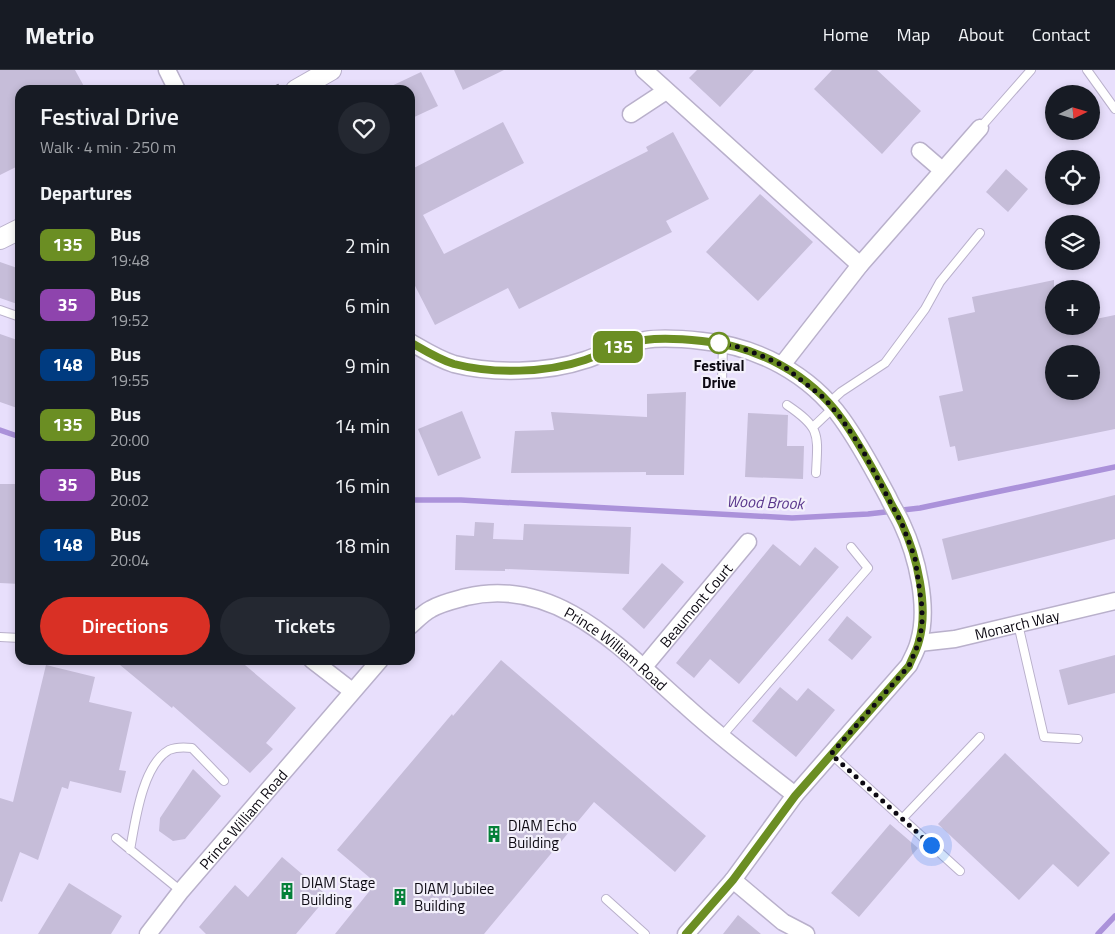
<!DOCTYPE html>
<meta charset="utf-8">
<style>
:root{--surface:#171b24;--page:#242831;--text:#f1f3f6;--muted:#9ea1a6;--line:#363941;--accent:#d93025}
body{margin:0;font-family:"Titillium Web",sans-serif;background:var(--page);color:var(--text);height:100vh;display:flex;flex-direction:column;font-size:19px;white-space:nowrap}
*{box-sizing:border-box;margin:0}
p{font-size:16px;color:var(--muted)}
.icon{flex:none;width:28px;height:28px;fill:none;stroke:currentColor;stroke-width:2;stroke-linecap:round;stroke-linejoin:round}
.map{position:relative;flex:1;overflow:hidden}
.side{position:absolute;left:15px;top:15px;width:400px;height:580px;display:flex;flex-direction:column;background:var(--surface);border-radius:15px;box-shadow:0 2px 8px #0003}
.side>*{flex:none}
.badge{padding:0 10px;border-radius:8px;font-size:18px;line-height:32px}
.needle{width:32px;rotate:85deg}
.fabs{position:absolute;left:1045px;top:15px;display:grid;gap:10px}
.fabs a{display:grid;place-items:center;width:55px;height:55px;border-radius:50%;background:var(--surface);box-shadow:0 2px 8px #0003;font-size:25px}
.you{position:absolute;width:25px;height:25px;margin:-12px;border:4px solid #fff;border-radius:50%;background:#1a73e8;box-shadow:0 0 0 8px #1a73e833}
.map>.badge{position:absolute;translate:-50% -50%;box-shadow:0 0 0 2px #fff}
h2{padding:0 25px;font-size:19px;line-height:45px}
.round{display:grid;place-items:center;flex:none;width:52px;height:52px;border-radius:26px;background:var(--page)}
.summary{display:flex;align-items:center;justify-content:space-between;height:85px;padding:0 25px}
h1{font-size:24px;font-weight:600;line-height:38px}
.button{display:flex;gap:10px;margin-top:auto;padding:10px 25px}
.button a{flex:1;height:58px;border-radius:30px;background:var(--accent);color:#fff;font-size:20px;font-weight:600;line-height:58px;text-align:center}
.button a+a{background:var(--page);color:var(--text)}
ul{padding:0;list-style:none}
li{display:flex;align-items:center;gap:15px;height:60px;padding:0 25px}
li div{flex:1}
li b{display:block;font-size:19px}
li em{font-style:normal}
li .badge{min-width:55px;font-weight:700;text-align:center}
header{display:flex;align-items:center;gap:30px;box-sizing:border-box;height:70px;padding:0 25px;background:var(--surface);border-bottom:1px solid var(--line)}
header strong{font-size:24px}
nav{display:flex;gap:28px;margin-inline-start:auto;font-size:18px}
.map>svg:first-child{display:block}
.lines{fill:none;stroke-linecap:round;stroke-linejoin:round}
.stream{stroke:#ab92da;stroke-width:5.5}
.building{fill:#c6bdd9;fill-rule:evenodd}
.service-casing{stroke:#b9b0cb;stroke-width:10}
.minor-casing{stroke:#b9b0cb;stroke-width:19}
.tertiary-casing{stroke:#b9b0cb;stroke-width:22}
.path{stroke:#7a7487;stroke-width:3;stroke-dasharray:5 2.5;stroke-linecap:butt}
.service{stroke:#fff;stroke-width:8}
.minor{stroke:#fff;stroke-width:16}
.tertiary{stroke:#fff;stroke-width:20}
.line-casing{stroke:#fff;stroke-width:11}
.line{stroke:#6b8e23;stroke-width:8}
.walk{stroke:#0d0a13;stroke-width:5;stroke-dasharray:0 9}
.stop-dot{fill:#fff;stroke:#6b8e23;stroke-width:2.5}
.labels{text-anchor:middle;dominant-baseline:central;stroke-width:4.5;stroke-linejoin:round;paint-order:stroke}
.stop-label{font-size:15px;font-weight:bold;fill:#0d0a13;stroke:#f3f0fb}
.street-label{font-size:15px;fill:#0d0a13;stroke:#f3f0fb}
.poi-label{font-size:15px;fill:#0d0a13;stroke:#f3f0fb;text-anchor:start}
.water-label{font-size:16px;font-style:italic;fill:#5a378c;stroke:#f3f0fb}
</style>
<header>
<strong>Metrio</strong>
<nav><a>Home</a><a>Map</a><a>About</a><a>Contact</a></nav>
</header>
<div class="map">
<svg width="1115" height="864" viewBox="0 0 1115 864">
<rect width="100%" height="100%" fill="#e8dffc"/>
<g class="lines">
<path class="stream" d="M0 360 20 367
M410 430H461L792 448 868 444 920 438 1115 397
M1098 864 1115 846"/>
</g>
<path class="building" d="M0 0H75L86 20H20V95L0 105Z
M454 0H504L463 20Z
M697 0H754L720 37 689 8Z
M832 0H877L921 41 882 84 814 19Z
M421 2 438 36 410 49V20H383Z
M503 52 524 93 423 145 444 184 648 81 646 77 673 62 709 129 666 151 672 162 519 239 508 218 435 255 410 206V100Z
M1006 99 1028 119 1008 142 986 122Z
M760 124 813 172 758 231 706 182Z
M0 192 20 199V235L0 228Z
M1054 210V256H1091V250L1115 245V359L958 391 955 376 950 377 939 326 963 321 948 248 975 242 972 227ZM1054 284H1091V321H1054Z
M0 264 20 271V339L0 332Z
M686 322 684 405H646V402L511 403 515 361 554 360 551 342 647 347V324Z
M462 341 481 388 438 406 418 359Z
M748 343 788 345 787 376H804L803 409 745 407Z
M0 414H20V514L0 513Z
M1115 425V469L952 510 942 469Z
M475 452 494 453 493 469 523 470 524 454 631 457 629 504 505 499V501L455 500 456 465 474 466Z
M773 474 800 496 815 477 839 497 739 614 710 589 694 608 676 593Z
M662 493 684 512 644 559 622 539Z
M847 546 872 567 852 590 828 570Z
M1115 585V623L1068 635 1059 600Z
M114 590H239L296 638 266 673 273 679 250 703 173 636 172 638Z
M501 590 706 766 675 802 594 732 484 864H335L376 813 337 780 452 644 453 646Z
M46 595 95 607 89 632 132 642 119 700 126 701 121 723 70 711 68 719 62 717 38 790 20 782 2 832 0 831V728L13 732Z
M780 617 797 631 808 618 835 640 796 687 752 651Z
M1005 683 1110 783 1078 817 1053 794 1019 830 938 754Z
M193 699 221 726 185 769 173 771 159 761 160 748Z
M890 754 918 778 859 847 831 823Z
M282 787 328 826 296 864H206L199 857 235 815 248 827Z
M69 813 122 846 111 864H38Z
M738 845 761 864H723Z"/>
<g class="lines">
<g class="service-casing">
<path id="service" d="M1087 0 1115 39
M980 58 1031 0
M0 240 20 247
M722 312 723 274
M829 333 841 322 885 293 925 239 940 212 980 163
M787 335C821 358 818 364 816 403
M813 357 833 338
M1018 554 1044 667 1078 669
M0 567 20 568
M721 667 868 498 851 477
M831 684 960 801
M902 749 980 667
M116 768 181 821
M130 780C135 753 142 695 169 680 176 677 184 677 192 678L224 711
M606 829 645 864"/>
</g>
<g class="minor-casing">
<g id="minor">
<path d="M167 0 177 20"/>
<path d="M644 0 860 195"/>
<path d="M631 44 666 21"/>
<path d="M920 81 942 100"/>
<path d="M410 272C424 280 438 289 454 294 492 304 547 303 585 290 605 283 624 274 645 270 663 267 684 269 702 271 757 276 810 304 842 349 860 374 874 401 888 427 892 436 898 445 902 454 917 486 929 537 919 571 917 580 912 588 909 595L795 725 733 810 686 864"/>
<path d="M782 295 860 195 980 58"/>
<path id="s1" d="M410 556C417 550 423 543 431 539 441 533 455 530 466 527 558 505 624 582 686 636 721 668 758 696 795 725"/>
<path id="s2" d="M919 573 955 569 1115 531"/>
<path d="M312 590 352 621"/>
<path id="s3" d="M643 598 748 472"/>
<path d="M733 810 783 852 806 864"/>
<path id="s4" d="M148 864 181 821 380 590"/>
</g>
</g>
<g class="tertiary-casing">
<path id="tertiary" d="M296 20 331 0
M0 169 20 159"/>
</g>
<path class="path" d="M269 20 279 15"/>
<use href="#service" class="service"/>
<use href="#minor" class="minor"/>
<use href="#tertiary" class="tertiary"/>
</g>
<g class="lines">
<g class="line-casing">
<path id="line" d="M410 272C424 280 438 289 454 294 492 304 547 303 585 290 605 283 624 274 645 270 664 267 684 269 702 271 757 276 810 304 842 349 860 374 874 401 888 427 892 436 898 445 902 454 917 486 929 537 919 571 917 580 912 588 909 596L795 726 733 810 686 864"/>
</g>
<use href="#line" class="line"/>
<path class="walk" d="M719 273 715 272 738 277 760 285 782 295 824 328 841 348 862 379 902 454 915 488 922 537V555L919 572 909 596 831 684 931 775"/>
</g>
<defs>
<g id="building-bare" transform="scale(1.35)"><path d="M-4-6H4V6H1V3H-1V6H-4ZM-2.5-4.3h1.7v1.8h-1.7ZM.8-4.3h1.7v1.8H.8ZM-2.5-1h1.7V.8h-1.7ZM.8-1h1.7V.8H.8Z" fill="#058039" stroke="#f3f0fb" stroke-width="2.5" paint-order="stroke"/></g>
</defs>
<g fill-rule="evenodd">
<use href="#building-bare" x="494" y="764"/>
<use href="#building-bare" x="287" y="821"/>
<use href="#building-bare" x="400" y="827"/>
</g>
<circle class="stop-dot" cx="719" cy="273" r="10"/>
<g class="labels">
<g class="stop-label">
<text x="719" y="295">Festival<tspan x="719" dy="17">Drive</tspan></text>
</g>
<g class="street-label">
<text stroke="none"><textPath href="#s3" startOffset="82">Beaumont Court</textPath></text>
<text stroke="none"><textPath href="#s2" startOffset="100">Monarch Way</textPath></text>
<text stroke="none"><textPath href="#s1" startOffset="230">Prince William Road</textPath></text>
<text stroke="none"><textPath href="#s4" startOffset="149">Prince William Road</textPath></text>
</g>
<g class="poi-label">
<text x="508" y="755">DIAM Echo<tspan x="508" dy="17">Building</tspan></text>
<text x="301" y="812">DIAM Stage<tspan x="301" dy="17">Building</tspan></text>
<text x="414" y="818">DIAM Jubilee<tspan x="414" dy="17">Building</tspan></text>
</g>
<g class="water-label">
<text transform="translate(765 432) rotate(2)">Wood Brook</text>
</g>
</g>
</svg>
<div class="fabs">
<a><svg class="needle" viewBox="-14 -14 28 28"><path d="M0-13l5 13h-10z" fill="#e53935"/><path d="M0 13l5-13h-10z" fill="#9ea1a6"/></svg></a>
<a><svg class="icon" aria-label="locate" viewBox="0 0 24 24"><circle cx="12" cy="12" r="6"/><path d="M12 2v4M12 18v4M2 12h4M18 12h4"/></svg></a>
<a><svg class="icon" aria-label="layers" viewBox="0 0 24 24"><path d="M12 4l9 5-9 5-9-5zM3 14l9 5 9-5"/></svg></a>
<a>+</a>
<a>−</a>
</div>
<div class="you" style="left:931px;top:775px"></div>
<b class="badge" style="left:618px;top:277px;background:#6b8e23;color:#fff">135</b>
<section class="side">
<div class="summary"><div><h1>Festival Drive</h1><p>Walk · 4 min · 250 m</p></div><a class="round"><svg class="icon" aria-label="heart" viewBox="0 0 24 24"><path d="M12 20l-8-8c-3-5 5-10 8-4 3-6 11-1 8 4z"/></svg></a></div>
<h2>Departures</h2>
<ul>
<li><span class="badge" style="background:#6b8e23;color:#fff">135</span><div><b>Bus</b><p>19:48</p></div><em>2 min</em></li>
<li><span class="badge" style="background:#8e44ad;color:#fff">35</span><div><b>Bus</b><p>19:52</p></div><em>6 min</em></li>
<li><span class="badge" style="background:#003b80;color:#fff">148</span><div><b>Bus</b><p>19:55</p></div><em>9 min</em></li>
<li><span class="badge" style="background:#6b8e23;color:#fff">135</span><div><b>Bus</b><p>20:00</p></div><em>14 min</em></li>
<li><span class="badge" style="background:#8e44ad;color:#fff">35</span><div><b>Bus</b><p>20:02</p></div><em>16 min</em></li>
<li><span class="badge" style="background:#003b80;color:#fff">148</span><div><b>Bus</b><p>20:04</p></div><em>18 min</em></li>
</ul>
<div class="button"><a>Directions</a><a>Tickets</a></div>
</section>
</div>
